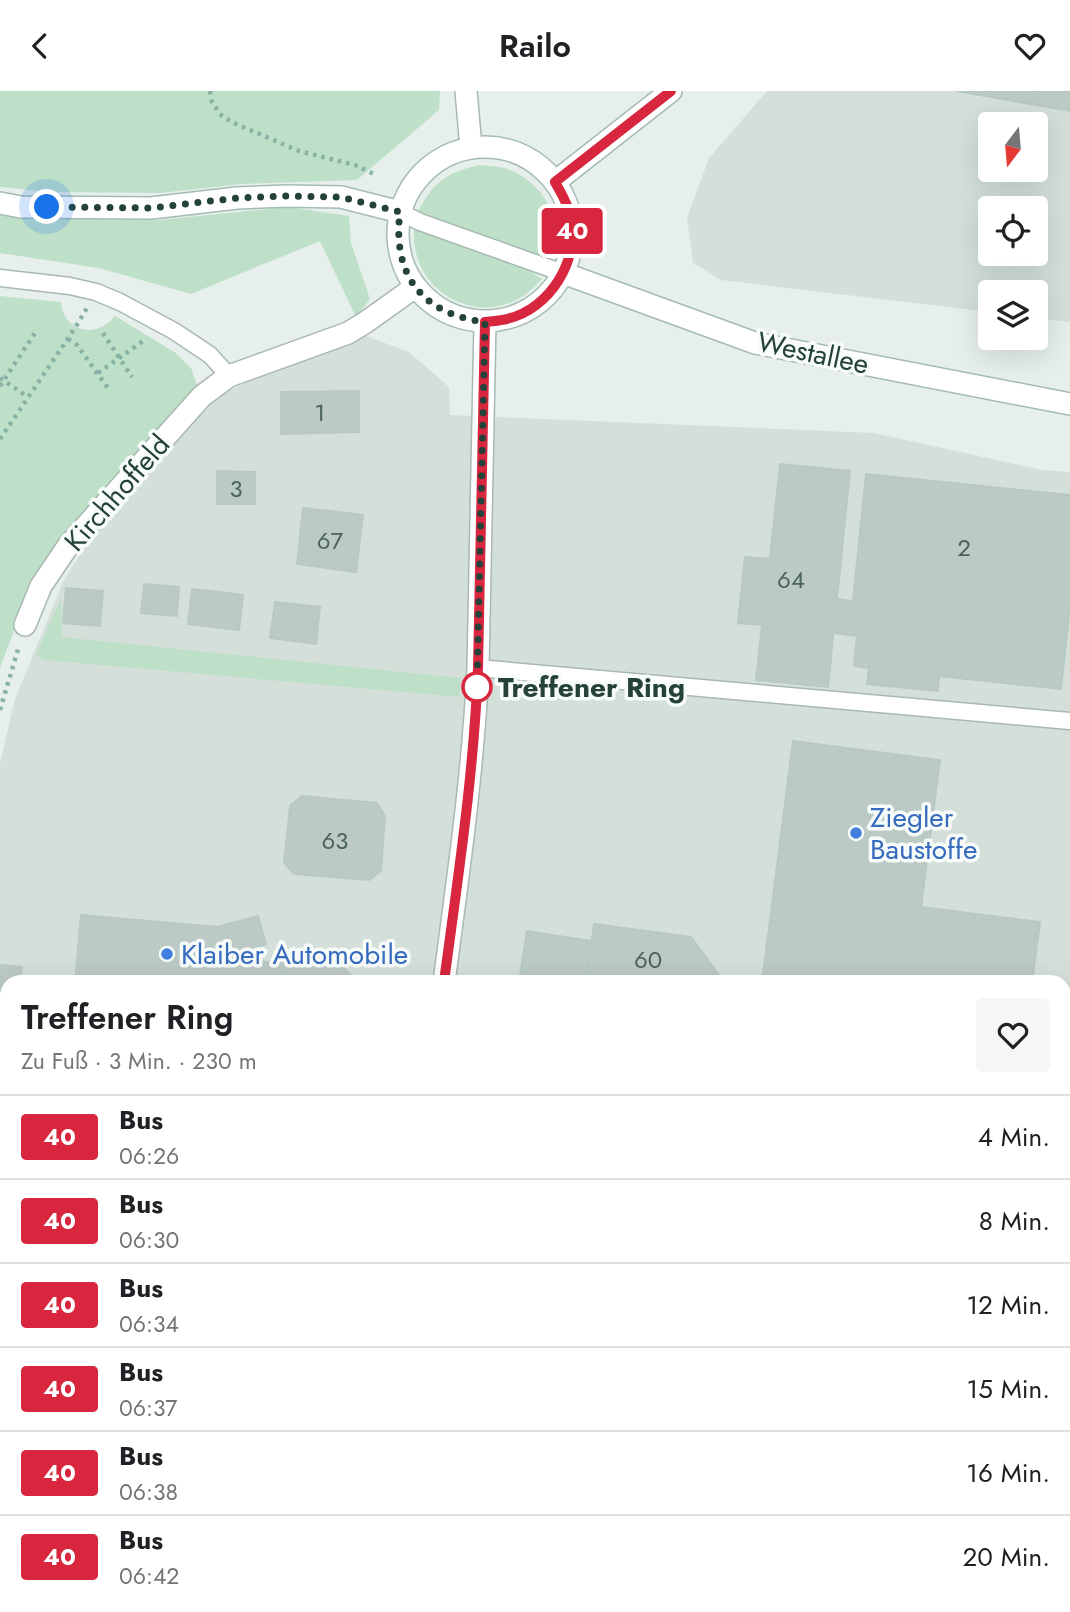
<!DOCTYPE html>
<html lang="de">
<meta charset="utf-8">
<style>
:root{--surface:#fff;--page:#f6f6f6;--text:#202124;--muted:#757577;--line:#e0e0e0}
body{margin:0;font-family:Jost,sans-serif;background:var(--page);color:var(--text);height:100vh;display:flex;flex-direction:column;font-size:26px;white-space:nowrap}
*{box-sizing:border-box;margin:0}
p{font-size:23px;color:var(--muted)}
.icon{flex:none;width:38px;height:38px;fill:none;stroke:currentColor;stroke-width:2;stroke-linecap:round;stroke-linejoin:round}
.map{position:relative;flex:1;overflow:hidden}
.sheet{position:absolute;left:0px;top:884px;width:1071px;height:639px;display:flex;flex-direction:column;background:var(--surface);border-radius:21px 21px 0 0;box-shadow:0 7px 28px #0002}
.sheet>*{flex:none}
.badge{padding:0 14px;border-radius:5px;font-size:24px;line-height:46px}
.needle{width:46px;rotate:196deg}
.fabs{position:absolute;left:978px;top:21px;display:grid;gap:14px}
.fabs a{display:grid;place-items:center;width:70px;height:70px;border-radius:7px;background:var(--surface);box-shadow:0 7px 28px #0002;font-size:35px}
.you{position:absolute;width:35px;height:35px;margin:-18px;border:5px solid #fff;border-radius:50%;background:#1a73e8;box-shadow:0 0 0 10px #1a73e833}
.map>.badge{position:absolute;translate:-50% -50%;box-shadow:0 0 0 4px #fff}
.round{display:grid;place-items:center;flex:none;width:74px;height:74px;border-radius:7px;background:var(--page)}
.head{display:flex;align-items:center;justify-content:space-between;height:119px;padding:0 21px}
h1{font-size:33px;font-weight:600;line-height:52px}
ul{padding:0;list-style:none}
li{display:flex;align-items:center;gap:21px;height:84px;padding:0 21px;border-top:2px solid var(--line)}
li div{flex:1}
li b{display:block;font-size:26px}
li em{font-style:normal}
li .badge{min-width:77px;font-weight:700;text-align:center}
header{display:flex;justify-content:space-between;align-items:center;height:91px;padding:0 21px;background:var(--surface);font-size:32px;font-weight:600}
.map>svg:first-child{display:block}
.built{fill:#d4dfda;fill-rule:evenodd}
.green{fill:#bfe0c8}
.building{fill:#bbcac4;stroke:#b8c9c2;stroke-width:2}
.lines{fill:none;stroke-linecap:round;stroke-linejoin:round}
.service-casing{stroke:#a8b8b2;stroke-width:19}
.minor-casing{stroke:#a8b8b2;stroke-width:24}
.tertiary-casing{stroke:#a8b8b2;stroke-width:24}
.secondary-casing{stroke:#a4bbb3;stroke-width:24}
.path{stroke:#86b3a5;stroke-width:4.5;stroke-dasharray:3.5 5;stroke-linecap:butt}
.service{stroke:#fff;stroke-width:16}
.minor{stroke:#fff;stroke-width:21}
.tertiary{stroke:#fff;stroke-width:21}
.secondary{stroke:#fff;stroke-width:21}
.line-casing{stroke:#fff;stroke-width:16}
.line{stroke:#d7263d;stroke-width:10}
.walk{stroke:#24423a;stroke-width:7;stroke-dasharray:0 12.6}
.stop-dot{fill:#fff;stroke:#d7263d;stroke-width:3.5}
.shop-dot{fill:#3f7fe0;stroke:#f7fbf9;stroke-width:2.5}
.labels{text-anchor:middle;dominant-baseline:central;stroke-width:7;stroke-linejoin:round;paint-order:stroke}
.number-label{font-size:24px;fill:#4a645c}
.street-label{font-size:28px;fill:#24423a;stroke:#f7fbf9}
.stop-label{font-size:28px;font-weight:bold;fill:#24423a;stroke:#f7fbf9;text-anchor:start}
.shop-label{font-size:28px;fill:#366cbe;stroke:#f7fbf9;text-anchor:start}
</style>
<header><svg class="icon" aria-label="back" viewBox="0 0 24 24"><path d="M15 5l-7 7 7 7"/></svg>Railo<svg class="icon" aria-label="heart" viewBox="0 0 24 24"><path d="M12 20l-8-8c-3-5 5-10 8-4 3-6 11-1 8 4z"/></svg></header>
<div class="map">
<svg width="1070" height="1521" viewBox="0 0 1070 1521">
<rect width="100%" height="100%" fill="#e6efeb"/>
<path class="built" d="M767 0H1070V231L1036 227V201H990V221L721 189 693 172 687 127 709 67ZM990 33H1036V79H990ZM990 117H1036V163H990Z
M366 245 409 261 449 296 450 324 874 342 1042 379 1070 381V1521H0V672L15 608 64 489 102 430 218 306 259 284ZM7 891H1064V1516H7Z"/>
<path class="green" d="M0 0H440L439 19 357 89 242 93 160 102 49 101 0 96Z
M478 74C485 75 493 75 500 76 527 82 551 106 555 134 557 145 555 156 553 167H543L433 127 418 120C435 90 445 83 478 74Z
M288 116 349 125 351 152 370 208 356 226 320 150 191 203 99 177 0 162V122L29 127 159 129Z
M414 136C458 150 505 161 542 188 533 197 525 206 512 211 475 227 430 206 418 168 414 158 414 147 414 136Z
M0 205 61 211C64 242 97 248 115 225L176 262 191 277 197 294 63 445 29 500 0 577Z
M61 507 62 546 460 587V606L44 569 36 564Z"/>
<path class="building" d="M957 0H1070V20Z
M359 300V341L281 343V301Z
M780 373 850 380 828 596 756 589 762 534 738 532 745 466 770 468Z
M217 380 255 381V413H217Z
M866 383 1070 404V514L1061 598 939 585 938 600 867 593 869 577 854 575 857 545 834 542 837 508 853 510Z
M303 417 363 424 356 481 297 473Z
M144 493 179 496 177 525 141 522Z
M66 497 103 500 100 535 63 532Z
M192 498 243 504 239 539 188 533Z
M275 511 320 516 316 553 270 547Z
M793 650 940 669 921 816 1040 831 1032 891H762Z
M302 705 377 712 385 725 381 780 369 789 294 783 284 772 290 715Z
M81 824 217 836 258 825 266 853 254 857 257 870 284 872 282 891H75Z
M594 833 691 846 724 891H586Z
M527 840 591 850 585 891H519Z
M284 872 344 877 358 891H282Z
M0 874 22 876 20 891H7V901L0 900Z
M0 920H7V961H0Z
M1064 926H1070V1058H1064Z
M1064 1080 1070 1081V1251L1064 1296Z
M0 1298 7 1299V1516H183V1521H0Z
M1064 1481H1070V1521H989V1516H1064Z
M569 1516H923V1520L569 1521Z"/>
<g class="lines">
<g class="service-casing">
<path id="service" d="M400 121 420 131 563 182
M0 187 70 195 96 201 120 211 174 240 210 264 229 285
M478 577 1070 630"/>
</g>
<g class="minor-casing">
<path id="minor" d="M25 534 41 495 68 455 202 305 229 285 348 242 366 231 415 196
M444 891C458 786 473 682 478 577L485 231
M359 1521 360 1516"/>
</g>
<g class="tertiary-casing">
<path id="tertiary" d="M466 0 471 57"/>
</g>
<g class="secondary-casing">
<path id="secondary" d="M398 143a87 87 0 1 1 174 0a87 87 0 1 1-174 0Z
M555 91 671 0
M0 112 21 116 151 117 237 107 287 105 341 106 400 121
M563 182 755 252 1070 313"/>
</g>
<path class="path" d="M210 0 212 11 222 25 234 32 299 60 355 74 376 84
M103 242 132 286
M68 248 77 254 110 300
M98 282 143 250
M0 287 28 306
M0 295 35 242
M0 348 75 237 87 217
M0 619 19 555"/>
<use href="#service" class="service"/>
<use href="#minor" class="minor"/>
<use href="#tertiary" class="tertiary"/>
<use href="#secondary" class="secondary"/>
</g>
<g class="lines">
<g class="line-casing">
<path id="line" d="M444 891C458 786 474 682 478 577L485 231C492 230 500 230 507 228 550 218 580 169 571 126 568 113 561 102 555 91L671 0"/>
</g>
<use href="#line" class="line"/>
<path class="walk" d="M47 116 151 117 237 107 287 105 341 106 400 121C392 184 422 223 485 231L477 597V596"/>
</g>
<circle class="stop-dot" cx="477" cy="596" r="14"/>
<g class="shop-dot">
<circle cx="856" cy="742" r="7"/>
<circle cx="167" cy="863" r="7"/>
</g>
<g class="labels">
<g class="number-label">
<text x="320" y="321">1</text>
<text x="236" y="397">3</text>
<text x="330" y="449">67</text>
<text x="964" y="456">2</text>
<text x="791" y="488">64</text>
<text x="335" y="749">63</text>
<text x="648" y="868">60</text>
</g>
<g class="street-label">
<text transform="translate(813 262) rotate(12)">Westallee</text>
<text transform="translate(117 402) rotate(-49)">Kirchhoffeld</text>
</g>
<g class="stop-label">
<text x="498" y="596">Treffener Ring</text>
</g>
<g class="shop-label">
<text x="870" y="726">Ziegler<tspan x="870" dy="32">Baustoffe</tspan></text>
<text x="181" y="863">Klaiber Automobile</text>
</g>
</g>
</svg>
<div class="fabs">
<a><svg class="needle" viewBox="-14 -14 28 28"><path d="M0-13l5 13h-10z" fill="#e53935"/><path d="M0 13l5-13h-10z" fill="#757577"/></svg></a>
<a><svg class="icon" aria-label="locate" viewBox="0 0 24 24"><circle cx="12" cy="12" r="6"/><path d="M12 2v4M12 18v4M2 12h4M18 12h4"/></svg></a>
<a><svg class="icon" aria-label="layers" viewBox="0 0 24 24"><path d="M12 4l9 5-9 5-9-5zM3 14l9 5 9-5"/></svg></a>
</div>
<div class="you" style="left:47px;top:116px"></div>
<b class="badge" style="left:572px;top:140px;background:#d7263d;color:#fff">40</b>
<section class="sheet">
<div class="head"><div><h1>Treffener Ring</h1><p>Zu Fuß · 3 Min. · 230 m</p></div><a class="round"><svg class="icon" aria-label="heart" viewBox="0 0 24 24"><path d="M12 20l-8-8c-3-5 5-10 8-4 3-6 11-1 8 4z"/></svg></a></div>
<ul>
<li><span class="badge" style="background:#d7263d;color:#fff">40</span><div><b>Bus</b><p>06:26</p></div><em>4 Min.</em></li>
<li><span class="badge" style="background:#d7263d;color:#fff">40</span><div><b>Bus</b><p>06:30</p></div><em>8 Min.</em></li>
<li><span class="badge" style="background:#d7263d;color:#fff">40</span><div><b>Bus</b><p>06:34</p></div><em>12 Min.</em></li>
<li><span class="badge" style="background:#d7263d;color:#fff">40</span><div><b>Bus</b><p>06:37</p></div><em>15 Min.</em></li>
<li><span class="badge" style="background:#d7263d;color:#fff">40</span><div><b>Bus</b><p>06:38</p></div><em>16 Min.</em></li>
<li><span class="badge" style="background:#d7263d;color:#fff">40</span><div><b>Bus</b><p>06:42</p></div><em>20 Min.</em></li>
</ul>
</section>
</div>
